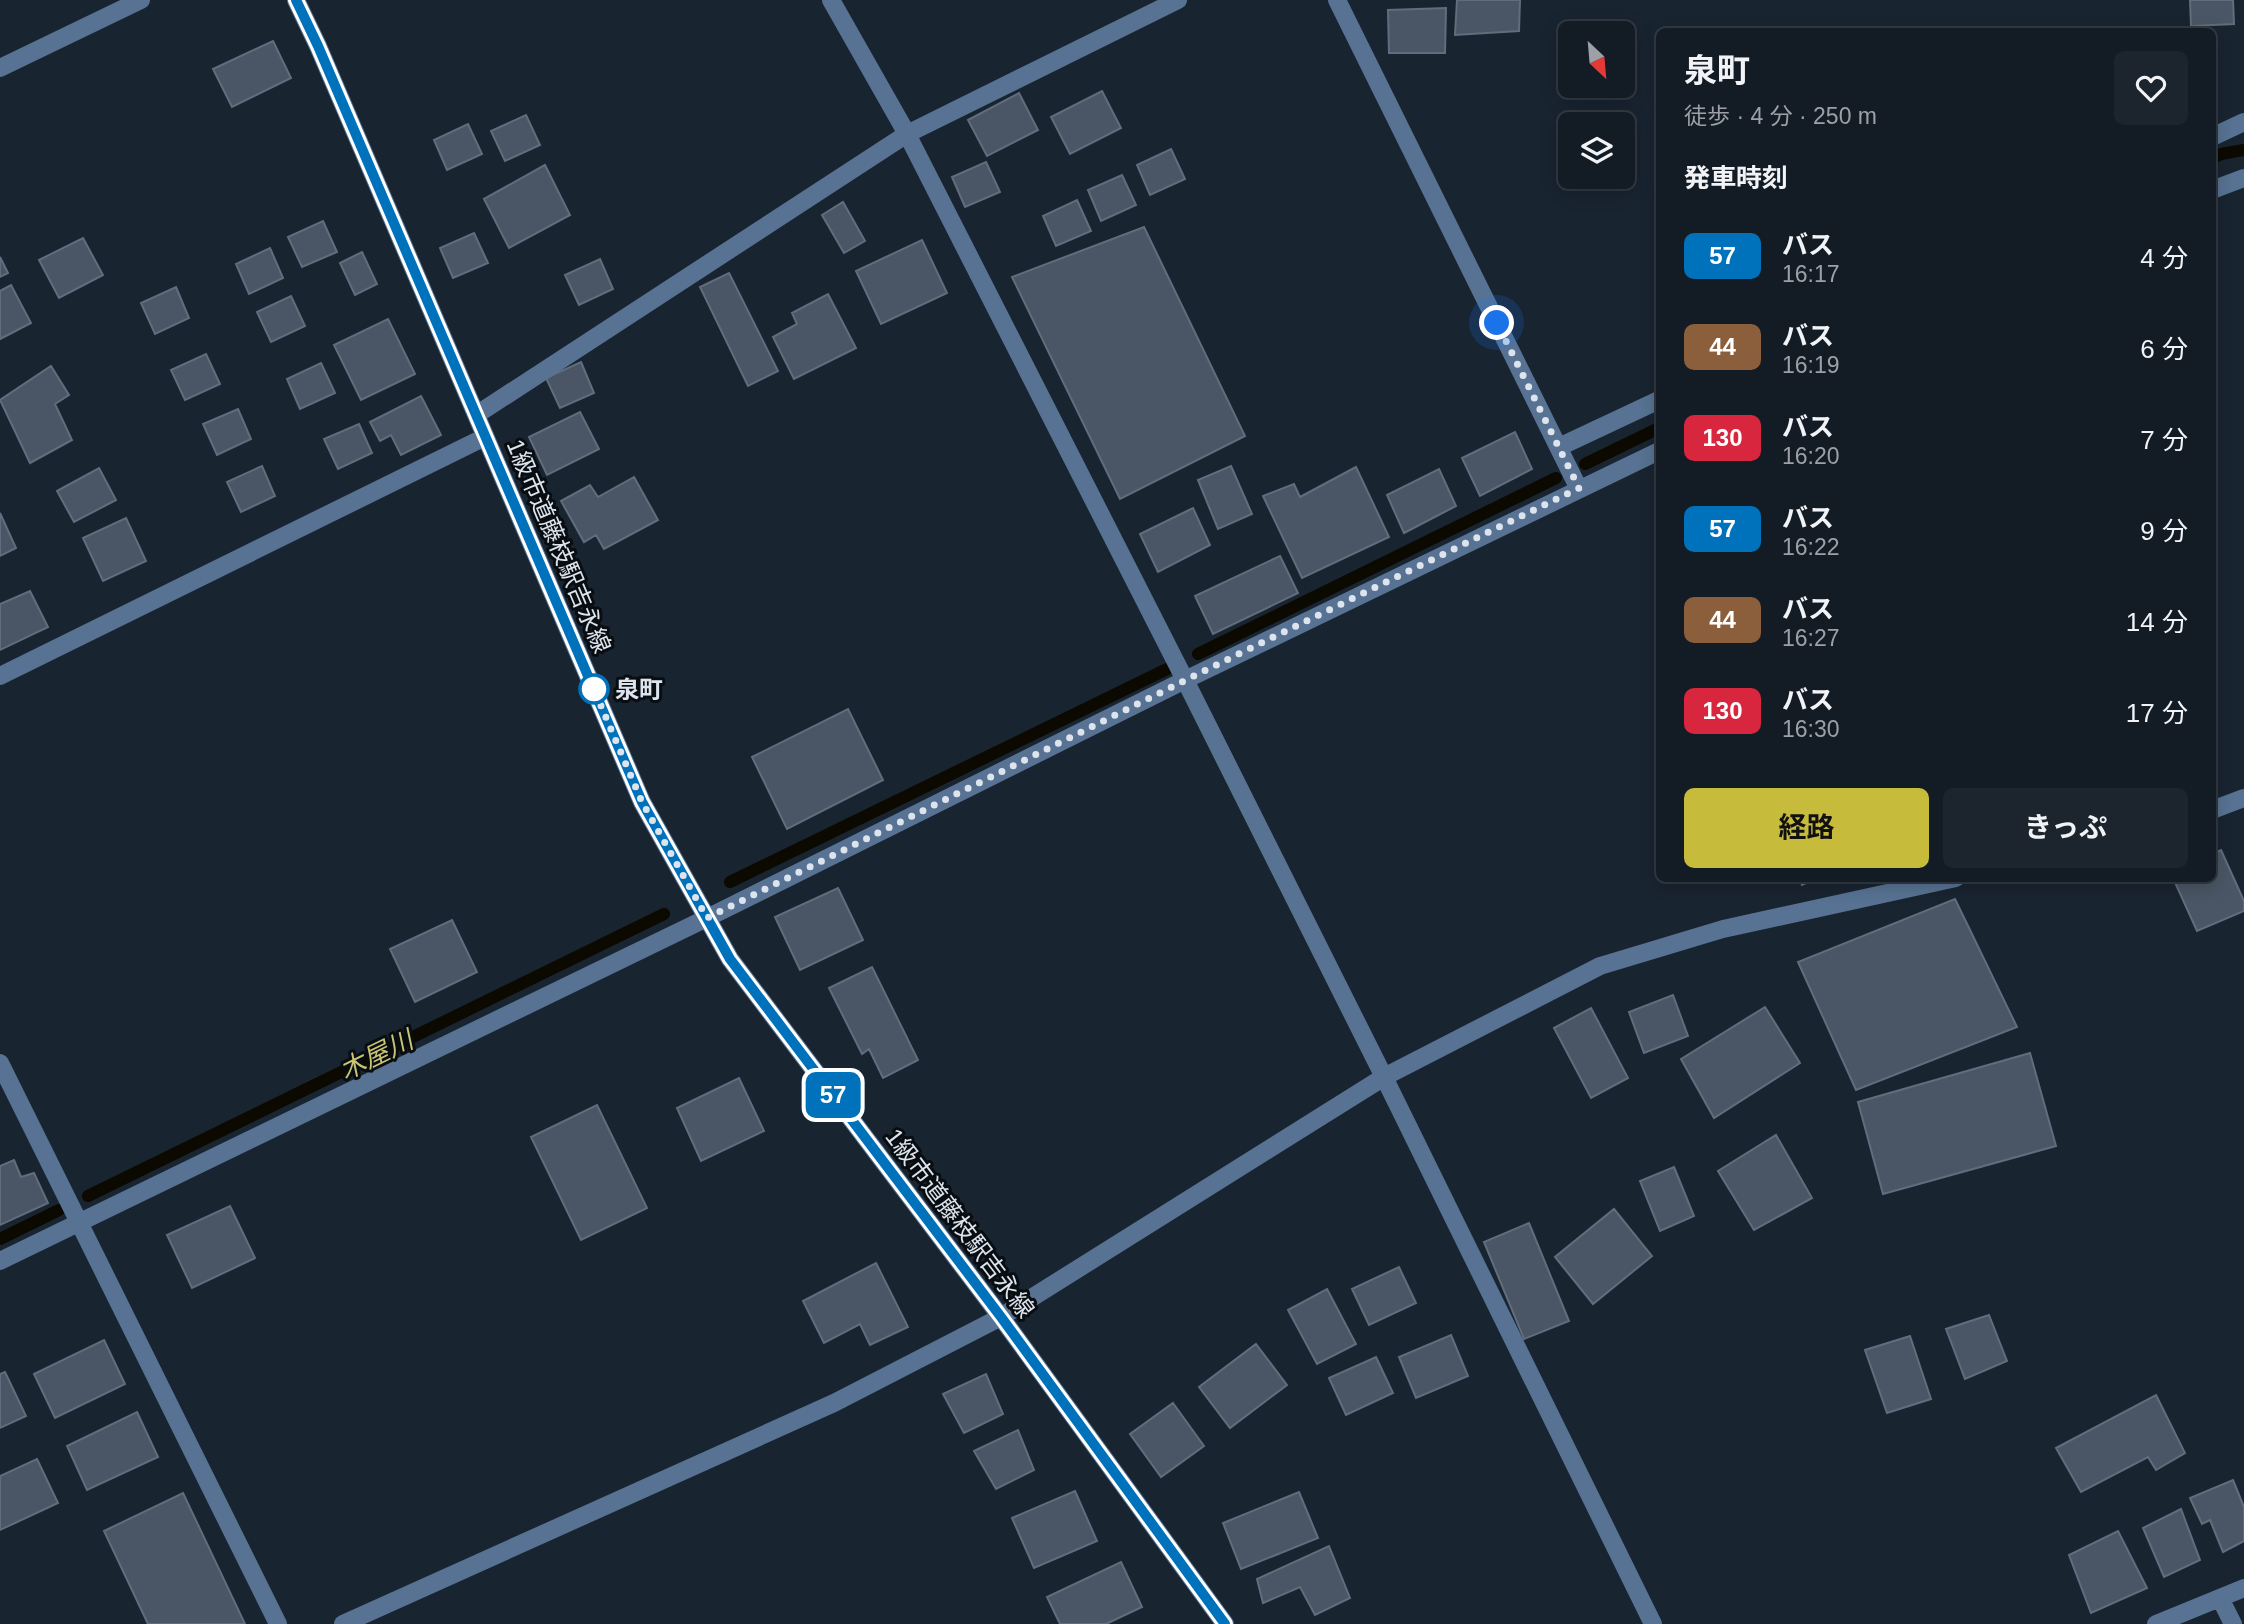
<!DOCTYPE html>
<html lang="ja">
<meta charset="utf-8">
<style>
:root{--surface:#131b25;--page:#1c242d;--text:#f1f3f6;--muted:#9da1a7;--line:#323942;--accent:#c7bb3c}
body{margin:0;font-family:Helvetica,"Noto Sans JP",sans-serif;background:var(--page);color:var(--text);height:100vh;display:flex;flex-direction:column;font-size:26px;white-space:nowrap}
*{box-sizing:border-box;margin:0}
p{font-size:23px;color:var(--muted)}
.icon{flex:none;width:38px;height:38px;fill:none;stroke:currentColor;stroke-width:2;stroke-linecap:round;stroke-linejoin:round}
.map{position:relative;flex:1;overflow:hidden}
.sheet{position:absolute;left:1656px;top:28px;width:560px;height:854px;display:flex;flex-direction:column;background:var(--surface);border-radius:10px;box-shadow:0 4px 18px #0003,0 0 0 2px var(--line)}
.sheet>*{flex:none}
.badge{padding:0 14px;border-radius:10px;font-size:24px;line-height:46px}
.needle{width:46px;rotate:154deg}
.tools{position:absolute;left:1558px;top:21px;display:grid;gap:14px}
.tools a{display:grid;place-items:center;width:77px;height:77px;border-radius:10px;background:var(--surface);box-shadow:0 4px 18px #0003,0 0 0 2px var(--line);font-size:35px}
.you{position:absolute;width:35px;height:35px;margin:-18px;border:5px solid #fff;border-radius:50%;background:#1a73e8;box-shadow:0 0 0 10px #1a73e833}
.map>.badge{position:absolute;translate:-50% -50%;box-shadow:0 0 0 4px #fff}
h2{padding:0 28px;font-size:26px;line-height:63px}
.round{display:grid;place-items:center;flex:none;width:74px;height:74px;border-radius:10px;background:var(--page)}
.head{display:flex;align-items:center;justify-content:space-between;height:119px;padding:0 28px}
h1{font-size:33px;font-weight:700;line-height:52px}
.cta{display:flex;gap:14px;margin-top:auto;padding:14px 28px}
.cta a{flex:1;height:80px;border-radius:10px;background:var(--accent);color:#111;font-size:28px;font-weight:700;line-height:80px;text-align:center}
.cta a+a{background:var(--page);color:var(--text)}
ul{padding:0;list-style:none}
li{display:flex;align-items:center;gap:21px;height:91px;padding:0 28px}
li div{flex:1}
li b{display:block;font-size:26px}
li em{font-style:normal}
li .badge{min-width:77px;font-weight:700;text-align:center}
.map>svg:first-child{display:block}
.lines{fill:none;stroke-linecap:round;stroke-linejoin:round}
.stream{stroke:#0b0900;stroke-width:12}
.building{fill:#4a5665;stroke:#616d7d;stroke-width:2}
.minor{stroke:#577292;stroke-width:18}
.line-casing{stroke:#fff;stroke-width:16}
.line{stroke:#0072bc;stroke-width:10}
.walk{stroke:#dde4ed;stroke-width:7;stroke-dasharray:0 12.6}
.stop-dot{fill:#fff;stroke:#0072bc;stroke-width:3.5}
.labels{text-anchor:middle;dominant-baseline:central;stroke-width:6;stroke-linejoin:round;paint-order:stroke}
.street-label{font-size:24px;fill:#dde4ed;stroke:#080d12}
.stop-label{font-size:24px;font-weight:bold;fill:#dde4ed;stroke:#080d12;text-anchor:start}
.water-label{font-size:26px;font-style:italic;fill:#cbc475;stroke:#080d12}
</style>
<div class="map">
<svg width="2244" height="1624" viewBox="0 0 2244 1624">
<rect width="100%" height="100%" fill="#192431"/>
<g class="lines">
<path class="stream" d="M2212 159 2221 154 2244 150
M1585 464 1659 428
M1198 654 1556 478
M730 882 1167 669
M88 1196 664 914
M0 1239 59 1210"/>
</g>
<path class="building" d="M1457 0H1520L1519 31 1455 35Z
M2190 0H2233L2234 24 2191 26Z
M1446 8 1445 53H1389L1388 10Z
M273 41 291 78 232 107 213 69Z
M1102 91 1121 128 1070 154 1051 117Z
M1019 93 1038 130 987 156 968 120Z
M526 115 540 145 505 161 491 131Z
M468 124 482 154 447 170 434 140Z
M1171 149 1185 179 1150 195 1137 165Z
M986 162 1000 192 965 207 952 177Z
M545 165 570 215 509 248 484 199Z
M1122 175 1136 205 1101 221 1088 190Z
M1077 200 1091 231 1056 246 1043 216Z
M843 202 865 241 844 253 822 215Z
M323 221 337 252 302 267 288 237Z
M1144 227 1245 436 1120 499 1012 277Z
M474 233 488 263 453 278 440 248Z
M83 238 103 275 59 298 39 260Z
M922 240 947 293 881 324 856 271Z
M270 248 283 278 249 294 236 264Z
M362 252 377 284 355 295 340 263Z
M0 257 8 273 0 277Z
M600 259 613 289 579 305 565 275Z
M729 273 778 371 748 386 700 287Z
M11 285 31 323 0 339V291Z
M176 287 189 318 155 334 141 303Z
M828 294 856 348 794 379 773 337 797 324 792 313Z
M291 296 305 326 271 342 257 312Z
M388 319 415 374 361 400 334 345Z
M206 354 220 384 185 400 171 370Z
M581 362 594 393 560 408 546 378Z
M321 363 335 393 300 409 287 379Z
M51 366 69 395 55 404 72 440 30 463 0 400Z
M421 396 441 435 401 455 391 435 380 441 370 422Z
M238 409 251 439 217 455 203 424Z
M580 412 599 449 547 475 529 437Z
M359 424 372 453 338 469 324 439Z
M1515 432 1532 469 1480 496 1462 458Z
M262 466 275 496 241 512 227 482Z
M1231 466 1252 514 1218 529 1198 480Z
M1356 467 1389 537 1302 578 1263 496 1294 484 1300 497Z
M99 468 116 500 74 522 57 491Z
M1439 469 1456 506 1404 533 1387 495Z
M634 477 658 520 604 549 596 535 584 542 561 501 590 485 598 497Z
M1193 508 1210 545 1158 572 1140 534Z
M0 513 16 548 0 556Z
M126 518 146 561 103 581 83 538Z
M1280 556 1298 593 1213 634 1195 596Z
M30 591 48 627 0 650V604Z
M848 709 883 780 787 829 752 757Z
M2221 850 2244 901V911L2197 931 2173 878H2212V854Z
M1799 878H1817L1802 885Z
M838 888 863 940 800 970 775 917Z
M1955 899 2017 1027 1856 1090 1798 962Z
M452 920 477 972 415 1002 390 949Z
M872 967 918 1060 883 1078 869 1049 862 1054 829 988Z
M1673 995 1688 1036 1644 1053 1629 1012Z
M1765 1007 1800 1063 1714 1118 1681 1059Z
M1591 1008 1628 1078 1591 1098 1554 1028Z
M2030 1053 2056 1146 1883 1194 1858 1102Z
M739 1078 764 1131 701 1161 677 1108Z
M597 1105 647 1208 581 1240 531 1137Z
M1776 1135 1812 1198 1754 1230 1718 1171Z
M14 1160 21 1177 34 1173 48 1203 0 1225V1166Z
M1674 1167 1694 1216 1660 1231 1640 1181Z
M230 1206 255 1258 192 1288 167 1235Z
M1614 1209 1652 1256 1593 1304 1555 1257Z
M1529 1223 1569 1321 1524 1339 1484 1242Z
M876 1263 908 1327 870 1345 860 1324 824 1343 803 1301Z
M1399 1267 1416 1303 1369 1325 1352 1289Z
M1327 1289 1356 1344 1317 1364 1288 1310Z
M1989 1315 2007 1361 1965 1379 1946 1329Z
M1451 1335 1468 1376 1416 1398 1399 1357Z
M1910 1336 1931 1399 1887 1413 1865 1350Z
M104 1340 125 1384 55 1418 34 1374Z
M1256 1344 1287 1385 1230 1428 1199 1387Z
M1376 1357 1393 1393 1346 1415 1329 1378Z
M5 1372 26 1416 0 1428V1374Z
M986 1374 1003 1414 964 1433 943 1394Z
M2156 1395 2185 1453 2156 1470 2148 1457 2081 1492 2056 1448Z
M1173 1403 1204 1446 1161 1477 1130 1434Z
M137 1412 158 1457 87 1490 67 1446Z
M1018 1430 1034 1470 996 1489 974 1451Z
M37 1459 58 1503 0 1530V1476Z
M2233 1480 2244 1507V1541L2223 1552 2210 1520 2202 1524 2190 1498Z
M1075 1491 1097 1541 1034 1568 1012 1518Z
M1299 1492 1318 1538 1241 1569 1223 1523Z
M183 1493 245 1624H148L104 1531Z
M2181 1509 2200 1560 2164 1577 2143 1528Z
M2118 1531 2147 1588 2091 1613 2069 1555Z
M1329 1546 1350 1598 1315 1615 1300 1587 1263 1603 1257 1579Z
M1121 1562 1142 1607 1106 1624H1060L1047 1597Z"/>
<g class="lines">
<path class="minor" d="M296 0 318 46 642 802 730 959 1001 1317 1225 1624
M831 0 907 134 1185 680 1384 1077 1653 1624
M1337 0 1579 489
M0 68 141 0
M2212 137 2244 122
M2212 190 2244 178
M476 415 907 134 1178 0
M1559 447 1659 400
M0 676 485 437
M2212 810 2244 798
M0 1063 278 1624
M0 1261 707 918 1185 680 1659 451
M2221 1600 2233 1624
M343 1624 834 1403 1001 1317 1384 1077 1600 966 1723 929 1956 878
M2156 1624 2244 1588"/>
</g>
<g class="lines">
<g class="line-casing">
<path id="line" d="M296 0 318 46 642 802 730 959 1001 1317 1225 1624"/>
</g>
<use href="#line" class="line"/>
<path class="walk" d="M594 689 590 680 642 802 707 918 1210 668 1579 488 1497 323"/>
</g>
<circle class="stop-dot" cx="594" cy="689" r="14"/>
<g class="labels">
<g class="street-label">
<text transform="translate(559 546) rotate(67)">1級市道藤枝駅吉永線</text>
<text transform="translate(960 1223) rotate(53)">1級市道藤枝駅吉永線</text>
</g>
<g class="stop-label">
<text x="615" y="689">泉町</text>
</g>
<g class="water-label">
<text transform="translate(376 1055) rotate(-26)">木屋川</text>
</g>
</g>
</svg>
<div class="tools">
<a><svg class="needle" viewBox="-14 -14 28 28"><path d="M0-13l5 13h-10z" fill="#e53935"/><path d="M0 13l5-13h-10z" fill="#9da1a7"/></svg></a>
<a><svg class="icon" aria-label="layers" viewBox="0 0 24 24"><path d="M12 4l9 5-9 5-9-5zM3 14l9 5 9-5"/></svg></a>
</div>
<div class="you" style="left:1497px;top:323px"></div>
<b class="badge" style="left:833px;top:1095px;background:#0072bc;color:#fff">57</b>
<section class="sheet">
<div class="head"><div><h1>泉町</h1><p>徒歩 · 4 分 · 250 m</p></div><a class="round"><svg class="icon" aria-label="heart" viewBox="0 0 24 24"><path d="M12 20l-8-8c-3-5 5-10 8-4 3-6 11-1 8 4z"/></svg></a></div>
<h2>発車時刻</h2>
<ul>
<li><span class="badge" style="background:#0072bc;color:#fff">57</span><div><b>バス</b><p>16:17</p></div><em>4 分</em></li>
<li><span class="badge" style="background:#8b5e3c;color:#fff">44</span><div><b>バス</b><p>16:19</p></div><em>6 分</em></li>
<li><span class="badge" style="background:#d7263d;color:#fff">130</span><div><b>バス</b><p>16:20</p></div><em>7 分</em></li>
<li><span class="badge" style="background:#0072bc;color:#fff">57</span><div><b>バス</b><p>16:22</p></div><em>9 分</em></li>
<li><span class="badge" style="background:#8b5e3c;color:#fff">44</span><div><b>バス</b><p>16:27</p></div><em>14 分</em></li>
<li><span class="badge" style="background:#d7263d;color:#fff">130</span><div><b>バス</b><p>16:30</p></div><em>17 分</em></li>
</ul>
<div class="cta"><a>経路</a><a>きっぷ</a></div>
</section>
</div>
